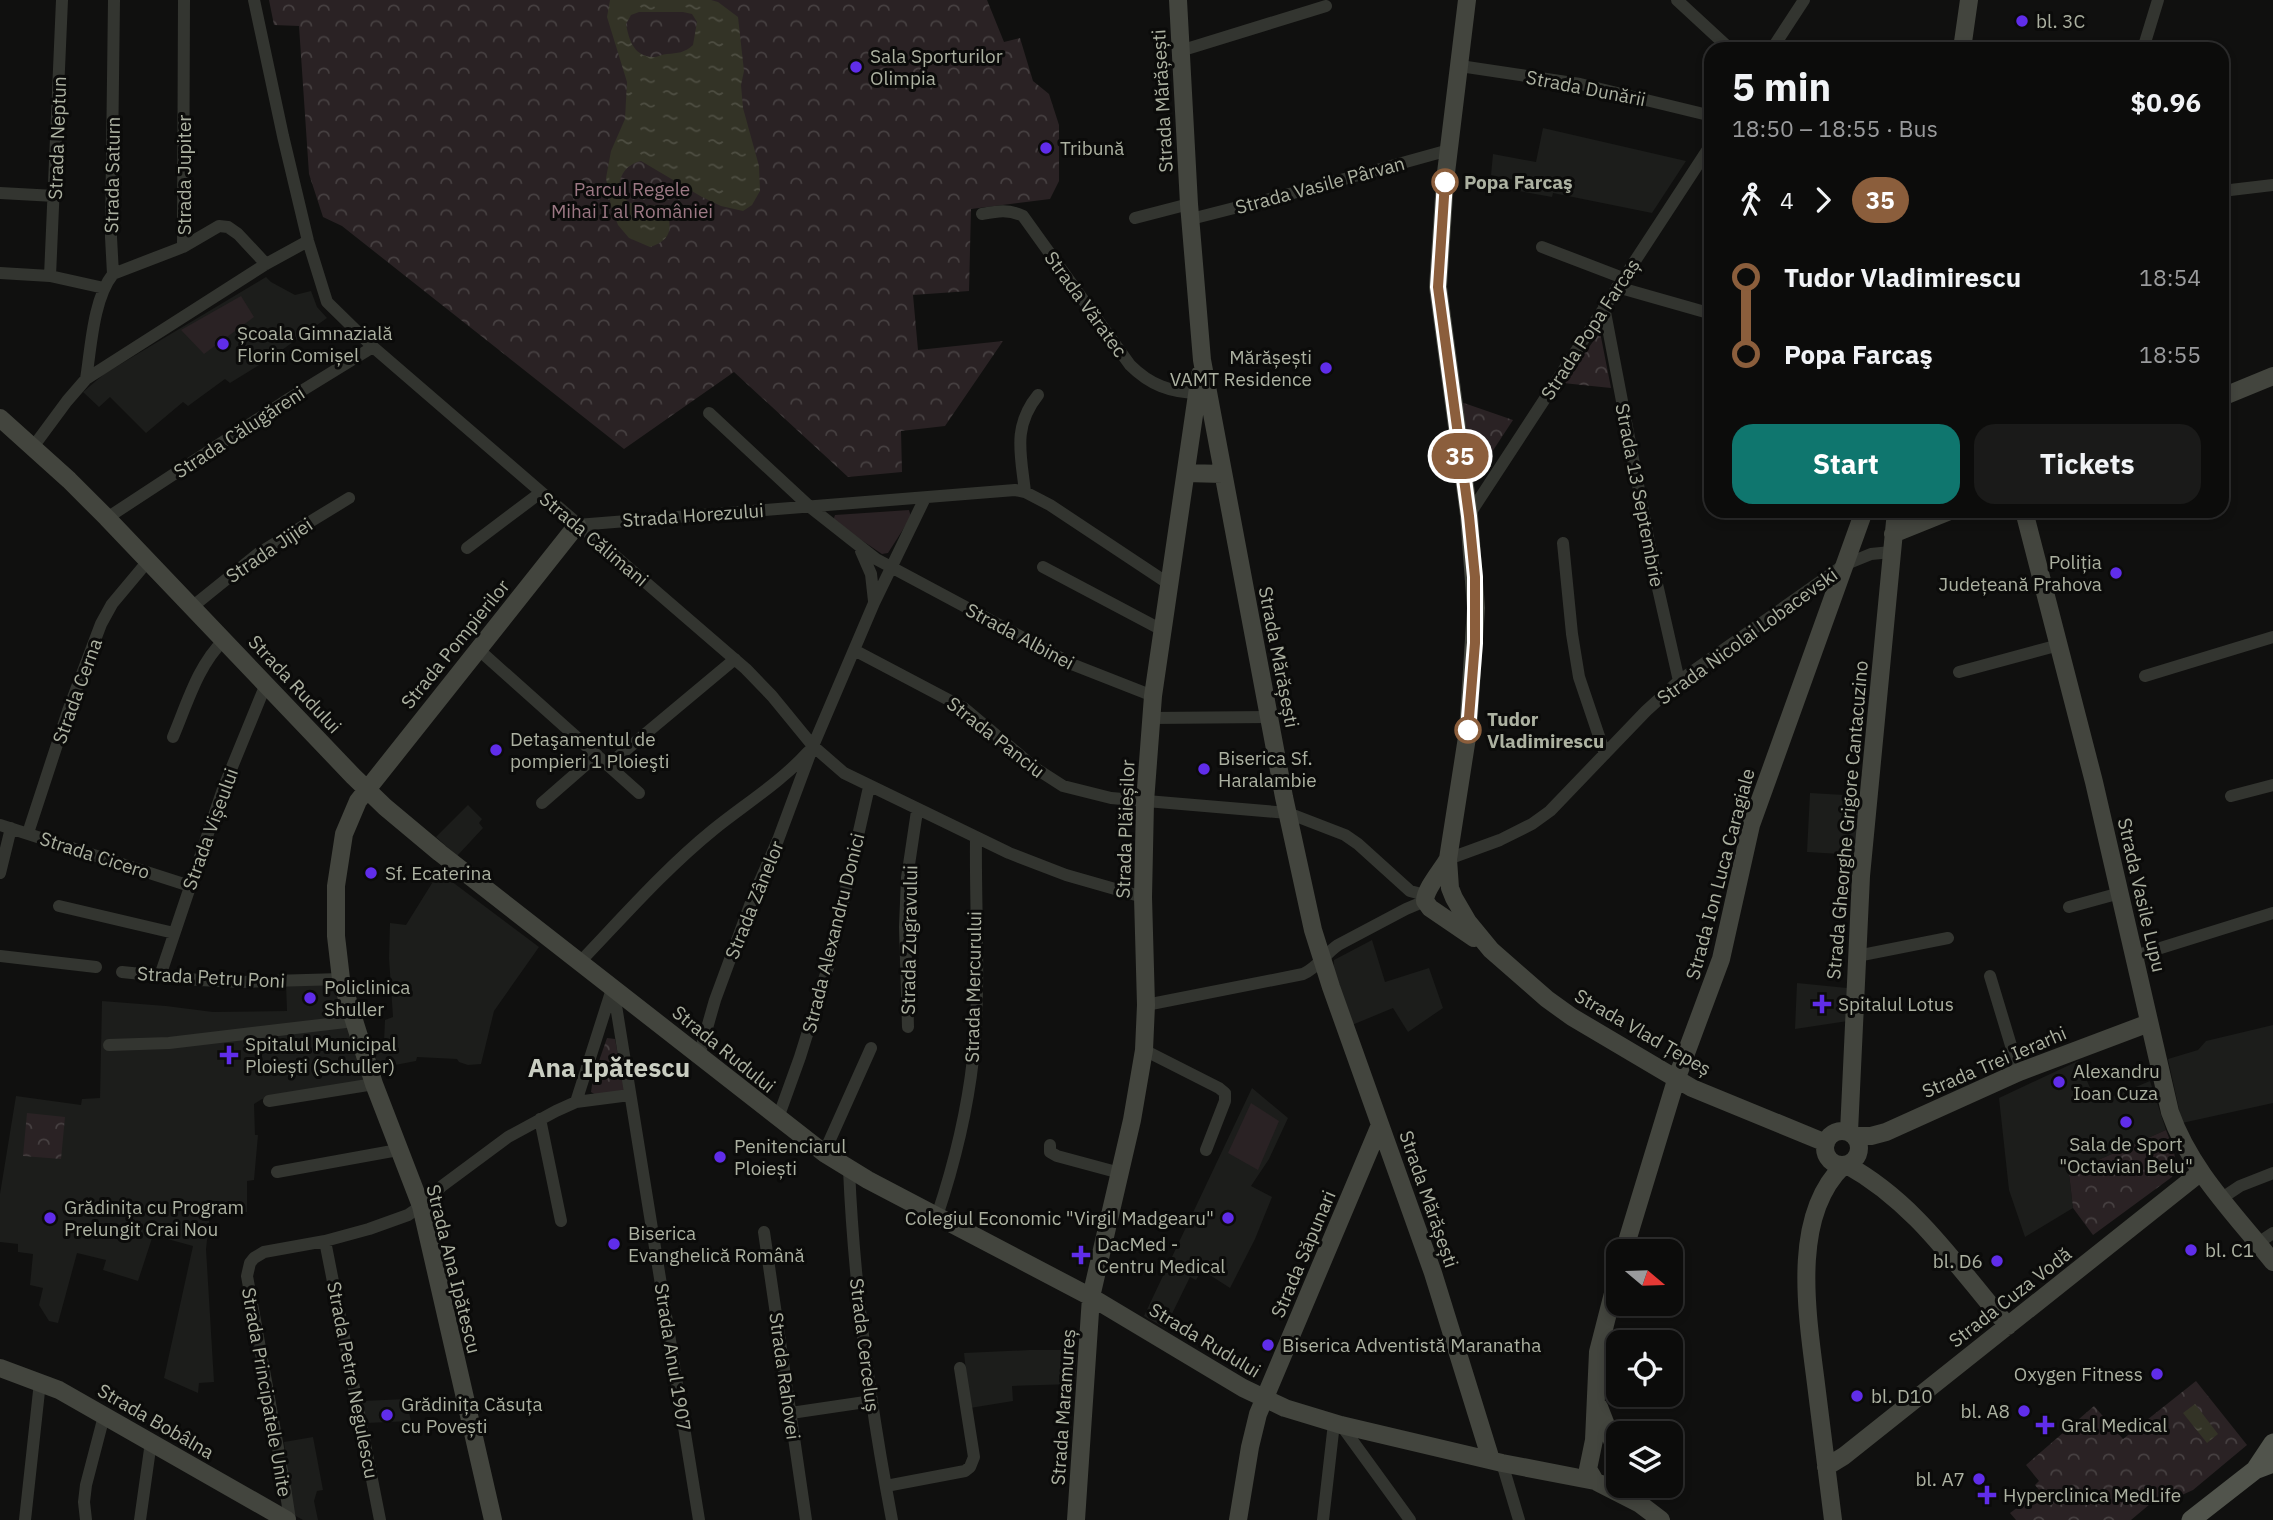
<!DOCTYPE html>
<meta charset="utf-8">
<style>
:root{--surface:#0c0c0b;--page:#1a1a19;--text:#f1f3f6;--muted:#9a9b9d;--line:#2c2c2c;--accent:#0f766e}
body{margin:0;font-family:"IBM Plex Sans",sans-serif;background:var(--page);color:var(--text);height:100vh;display:flex;flex-direction:column;font-size:26px;white-space:nowrap}
*{box-sizing:border-box;margin:0}
p{font-size:23px;color:var(--muted)}
.icon{flex:none;width:38px;height:38px;fill:none;stroke:currentColor;stroke-width:2;stroke-linecap:round;stroke-linejoin:round}
.map{position:relative;flex:1;overflow:hidden}
.side{position:absolute;left:1704px;top:42px;width:525px;height:476px;display:flex;flex-direction:column;background:var(--surface);border-radius:21px;box-shadow:0 4px 10px #0003,0 0 0 2px var(--line)}
.side>*{flex:none}
.badge{padding:0 14px;border-radius:23px;font-size:24px;line-height:46px}
.needle{width:46px;rotate:109deg}
.fabs{position:absolute;left:1606px;top:1239px;display:grid;gap:14px}
.fabs a{display:grid;place-items:center;width:77px;height:77px;border-radius:14px;background:var(--surface);box-shadow:0 4px 10px #0003,0 0 0 2px var(--line);font-size:35px}
.map>.badge{position:absolute;translate:-50% -50%;box-shadow:0 0 0 4px #fff}
.legs{display:flex;align-items:center;gap:10px;height:77px;padding:0 28px;font-size:23px}
.legs p{margin-inline-start:auto}
.head{display:flex;align-items:center;justify-content:space-between;height:119px;padding:0 28px}
h1{font-size:38px;font-weight:700;line-height:52px}
.cta{display:flex;gap:14px;margin-top:auto;padding:14px 28px}
.cta a{flex:1;height:80px;border-radius:21px;background:var(--accent);color:#fff;font-size:28px;font-weight:700;line-height:80px;text-align:center}
.cta a+a{background:var(--page);color:var(--text)}
ul{padding:0 28px;list-style:none}
li{display:flex;align-items:center;gap:24px;height:77px;font-size:26px}
li i{display:grid;place-items:center;width:10px;height:100%;margin:0 9px;background:currentColor}
li i::after{content:'';width:18px;height:18px;margin:-9px;border:5px solid;border-radius:50%;background:var(--surface)}
li p{margin-inline-start:auto}
li:first-child i{background:linear-gradient(#0000 50%,currentColor 0)}
li:last-child i{background:linear-gradient(currentColor 50%,#0000 0)}
.map>svg:first-child{display:block}
.built{fill:#1c1d1b}
.grass{fill:#2a2224}
.park{fill:url(#park-crowns)}
.water{fill:url(#water-ripples);fill-rule:evenodd}
.lines{fill:none;stroke-linecap:round;stroke-linejoin:round}
.street{stroke:#333530;stroke-width:12}
.secondary{stroke:#43453e;stroke-width:18}
.primary{stroke:#51544c;stroke-width:19}
.line-1-casing{stroke:#fff;stroke-width:16}
.line-1{stroke:#8b5e3c;stroke-width:10}
.poi-dot{fill:#602dea;stroke:#0b0b0a;stroke-width:2.5}
.stop-1-dot{fill:#fff;stroke:#8b5e3c;stroke-width:3.5}
.labels{text-anchor:middle;dominant-baseline:central;stroke-width:6;stroke-linejoin:round;paint-order:stroke}
.poi-label{font-size:19px;fill:#acb1a1;stroke:#0b0b0a;text-anchor:start}
.street-label{font-size:19px;fill:#acb1a1;stroke:#0b0b0a}
.stop-label{font-size:19px;font-weight:bold;fill:#acb1a1;stroke:#0b0b0a;text-anchor:start}
.park-label{font-size:19px;fill:#9c7884;stroke:#0b0b0a}
.district-label{font-size:26px;font-weight:bold;fill:#c9cdc1;stroke:#0b0b0a}
</style>
<div class="map">
<svg width="2273" height="1520" viewBox="0 0 2273 1520">
<defs>
<pattern id="park-crowns" width="20" height="18" patternUnits="userSpaceOnUse" patternTransform="scale(1.75)"><rect width="20" height="18" fill="#2a2224"/><path d="M2 6a3 3 0 1 1 6 0M12 15a3 3 0 1 1 6 0" fill="none" stroke="#464041"/></pattern>
<pattern id="water-ripples" width="26" height="14" patternUnits="userSpaceOnUse" patternTransform="scale(1.75)"><rect width="26" height="14" fill="#333326"/><path d="M2 4q2-2 4 0t4 0M15 11q2-2 4 0t4 0" fill="none" stroke="#4e4e42"/></pattern>
</defs>
<rect width="100%" height="100%" fill="#10100f"/>
<path class="built" d="M1543 128 1686 161 1652 213 1553 193 1552 197 1513 190 1514 180 1491 175 1493 154 1536 162Z
M266 277 271 282 295 295 311 291 317 307 327 318 272 357 230 383 225 379 188 406 183 402 146 433 110 397 99 407 83 392 104 374Z
M1810 793 1862 796 1857 855 1807 852Z
M468 805 482 819 479 823 483 828 457 856 436 837Z
M439 872 539 947 494 1011 481 1064 468 1065 459 1062 457 1059 417 1057 416 1061 379 1068 371 1043 384 1042 385 1020 393 1017 389 958 390 923 406 925Z
M1372 940 1385 982 1429 968 1443 1008 1408 1032 1393 1008 1352 1025 1333 974 1334 960Z
M332 981 366 1083 262 1099 254 1104 255 1135H258L254 1180 247 1181V1212L210 1215 206 1249 214 1382 199 1383 198 1393 164 1378 193 1246 153 1235 138 1281 103 1270 106 1260 77 1253 58 1323 49 1321 39 1305 43 1288 30 1285 33 1254 18 1252V1244L0 1242V1194L16 1096 81 1105 82 1099 100 1098 102 1001 166 1006 213 1012 287 1011 286 983Z
M1797 983 1847 988 1848 1021 1795 1029Z
M2273 1025V1103L2182 1123 2168 1059 2198 1050 2206 1041Z
M2078 1061 2097 1103 2150 1081 2166 1130 2069 1173 2073 1208 2025 1237 2009 1190 1999 1098Z
M1252 1088 1288 1118 1269 1159 1251 1186 1272 1197 1255 1239 1230 1288 1202 1270 1196 1280 1190 1277 1165 1328 1144 1316Z
M1030 1350H1077L1075 1384 1012 1386 1013 1401 970 1408 964 1353Z
M406 1399 411 1421 366 1423 363 1401Z
M313 1437 323 1490 317 1491 314 1501 318 1520H303L294 1515 284 1442Z"/>
<path class="grass" d="M241 296 254 317 204 354 181 330Z
M909 510 911 517 888 553 882 554 833 521 835 515Z
M1251 1103 1279 1121 1258 1170 1228 1153Z"/>
<path class="park" d="M269 0H987L1004 42 1020 38 1033 81 1049 94 1059 125V181L1050 199 971 209 969 291 913 295 918 350 1003 341 945 426 901 431 902 472 848 477 734 372 624 449 342 226 323 217 309 174 299 26 274 25Z
M1600 332 1611 388 1563 383Z
M1461 402 1513 420 1471 484Z
M607 1038 615 1039 625 1092 596 1095 591 1092 593 1078Z
M27 1113 65 1117 61 1159 23 1156Z
M2166 1130C2172 1147 2180 1160 2172 1177L2093 1235 2073 1208 2069 1173Z
M2196 1381 2247 1445 2193 1490 2173 1499 2152 1497 2150 1504 2131 1520H2016L2010 1513 2040 1491 2035 1485 2039 1481 2026 1465 2094 1406 2123 1439Z"/>
<path class="water" d="M610 0H711L718 2 738 17 744 71 741 85 743 108 759 166 760 191 752 205 743 211 721 206 702 197 641 161C625 165 620 175 618 191 636 215 643 199 666 209 673 229 671 240 650 247L629 238 618 225 611 206 606 178 611 151 625 119 627 82 607 17ZM639 12H683L692 14 697 22 693 45C684 53 678 53 667 54 662 54 657 58 651 57 633 55 629 39 626 24L631 15Z
M2195 1404 2218 1434 2207 1443 2183 1413Z"/>
<g class="lines">
<path class="street" d="M254 0 283 136 308 241 327 302 373 347 746 669 772 696 813 746 844 773 1009 853 1066 875 1143 897
M1677 0 1730 49
M1772 49 1804 0
M2143 49 2158 0
M1180 51 1326 6
M1460 66 1580 84 1712 116
M2222 191 2273 185
M0 193 55 196
M982 214C998 211 1008 209 1023 216L1130 365C1150 385 1170 392 1197 393
M1135 218 1189 204
M1191 219 1301 191 1449 150
M183 247 184 0
M1542 247 1623 278
M0 273 50 276 104 288
M113 274 111 237 114 0
M113 274 183 247 219 226 228 227 238 234 266 264
M50 276 62 0
M1617 287 1712 314
M1604 307 1657 584 1679 681
M86 379C91 348 93 299 113 274
M709 413 810 507 876 559 1074 665 1153 696
M33 447 67 401 86 379 266 264 308 241
M1025 492C1021 455 1012 427 1038 395
M1469 515 1712 143
M107 518 290 398 373 347
M577 525 1015 490 1025 492 1050 505 1169 584
M1563 543 1572 634 1579 677 1605 754
M467 548 540 493
M861 551 871 574 874 601
M1043 567 1162 630
M192 607 259 553 349 498
M479 650 639 793
M854 650 964 708 1035 768 1063 786 1111 798 1288 813 1345 835 1358 844 1410 891 1425 895
M1959 672 2059 645
M2145 676 2273 637
M1151 718 1269 717
M173 737C187 704 198 665 224 640
M608 765 735 659
M2231 796 2273 785
M542 803 597 755
M0 825 190 886
M28 833 68 711 101 624 112 604 148 561
M1448 859 1500 840 1532 824 1550 811 1646 711 1679 681 1844 565 1871 554 1891 552
M0 873 11 828
M59 906 174 933
M2069 907 2120 893
M0 956 96 967
M1857 956 1948 938
M2135 956 2273 913
M580 962C623 917 665 869 713 830 745 804 780 783 808 752
M122 972 199 980 241 982 341 979
M160 976 223 789 266 684
M1990 976 2019 1072
M613 987 699 1520
M1146 1005 1303 974C1317 968 1325 954 1338 945L1406 909 1425 901
M908 1027 905 927 907 878 917 811
M109 1045 169 1043 354 1021
M1144 1050 1219 1088 1225 1093V1101L1206 1150
M699 1056 715 1000 753 897 778 840 813 746 874 603 925 498
M269 1101 374 1084
M576 1102 612 989
M778 1118 800 1057 829 964 869 787
M540 1119 561 1221
M1050 1145V1152L1057 1156 1120 1173
M824 1153 871 1048
M849 1169C854 1287 870 1404 892 1520
M277 1172 398 1150
M2222 1198 2240 1186 2273 1173
M937 1216C954 1165 967 1113 973 1059 981 986 975 911 976 838
M764 1232 806 1520
M325 1241 380 1520
M2258 1243 2273 1233
M791 1413 872 1401
M1341 1425 1410 1520
M1502 1463 1519 1520
M886 1486 965 1471 970 1467 974 1457 960 1368
M25 1520 40 1382
M86 1520 84 1502 86 1485 104 1416
M140 1520 151 1442
M290 1520 284 1481 247 1276 250 1263 254 1258 264 1252 325 1241 369 1229 408 1215 421 1206 442 1186 508 1137 556 1111 576 1102 630 1095
M1323 1520 1334 1423"/>
<path class="secondary" d="M1178 0 1189 204 1202 360 1284 797 1313 930 1331 987 1433 1273 1491 1460
M1467 0 1445 181 1438 287 1469 515 1476 608 1468 731 1448 859 1450 888 1454 898 1468 922 1491 950 1547 999 1572 1017 1692 1088 1826 1143
M1962 49 1969 0
M2222 397 2273 376
M0 418 69 480 107 518 353 776 385 807 440 853 824 1153 868 1180 1091 1297 1243 1388 1285 1408 1341 1425 1502 1463 1595 1481
M1186 473 1223 474
M2024 511 2094 782 2170 1112C2190 1170 2235 1214 2273 1262
M1893 534 1950 511
M1448 859C1441 871 1425 889 1425 901L1430 908 1474 938
M1825 1148a17 17 0 1 1 34 0a17 17 0 1 1-34 0Z
M1849 1132 1861 876 1896 511
M1854 1136H1871L1886 1132 2019 1072 2149 1023
M1847 1165C1916 1203 1957 1267 2008 1326
M1624 1251 1676 1080 1721 959 1751 825 1864 511
M1619 1270 1598 1352 1594 1440 1588 1469 1595 1481 1640 1504 1661 1520
M0 1368 59 1390 287 1520
M1599 1407 1617 1453
M1826 1467 1844 1456 2201 1172
M493 1520 421 1206 374 1084 341 979 336 936V886L344 834 358 801 577 525
M1076 1520 1091 1297 1132 1120 1144 1050 1146 1005 1143 897 1145 802 1153 696 1200 374
M1238 1520 1250 1447 1258 1414 1380 1125
M1833 1520C1828 1477 1822 1435 1817 1392 1809 1324 1788 1219 1843 1166"/>
<path class="primary" d="M2255 1470 2273 1443
M2191 1520 2255 1470 2273 1463"/>
</g>
<g class="lines">
<g class="line-1-casing">
<path id="line-1" d="M1445 182 1438 287 1469 516 1475 577V643L1468 730"/>
</g>
<use href="#line-1" class="line-1"/>
</g>
<g class="poi-dot">
<circle cx="2022" cy="21" r="7"/>
<circle cx="856" cy="67" r="7"/>
<circle cx="1046" cy="148" r="7"/>
<circle cx="223" cy="344" r="7"/>
<circle cx="1326" cy="368" r="7"/>
<circle cx="2116" cy="573" r="7"/>
<circle cx="496" cy="750" r="7"/>
<circle cx="1204" cy="769" r="7"/>
<circle cx="371" cy="873" r="7"/>
<circle cx="310" cy="998" r="7"/>
<path d="M1818.5 993.5h7v7h7v7h-7v7h-7v-7h-7v-7h7z"/>
<path d="M225.5 1044.5h7v7h7v7h-7v7h-7v-7h-7v-7h7z"/>
<circle cx="2059" cy="1082" r="7"/>
<circle cx="2126" cy="1122" r="7"/>
<circle cx="720" cy="1157" r="7"/>
<circle cx="50" cy="1218" r="7"/>
<circle cx="1228" cy="1218" r="7"/>
<circle cx="614" cy="1244" r="7"/>
<circle cx="2191" cy="1250" r="7"/>
<path d="M1077.5 1244.5h7v7h7v7h-7v7h-7v-7h-7v-7h7z"/>
<circle cx="1997" cy="1261" r="7"/>
<circle cx="1268" cy="1345" r="7"/>
<circle cx="2157" cy="1374" r="7"/>
<circle cx="1857" cy="1396" r="7"/>
<circle cx="2024" cy="1411" r="7"/>
<circle cx="387" cy="1415" r="7"/>
<path d="M2041.5 1414.5h7v7h7v7h-7v7h-7v-7h-7v-7h7z"/>
<circle cx="1979" cy="1479" r="7"/>
<path d="M1983.5 1484.5h7v7h7v7h-7v7h-7v-7h-7v-7h7z"/>
</g>
<g class="stop-1-dot">
<circle cx="1445" cy="182" r="12"/>
<circle cx="1468" cy="730" r="12"/>
</g>
<g class="labels">
<g class="poi-label">
<text x="2036" y="21">bl. 3C</text>
<text x="870" y="56">Sala Sporturilor<tspan x="870" dy="22">Olimpia</tspan></text>
<text x="1060" y="148">Tribună</text>
<text x="237" y="333">Școala Gimnazială<tspan x="237" dy="22">Florin Comișel</tspan></text>
<text x="1312" y="357" text-anchor="end">Mărășești<tspan x="1312" dy="22">VAMT Residence</tspan></text>
<text x="2102" y="562" text-anchor="end">Poliția<tspan x="2102" dy="22">Județeană Prahova</tspan></text>
<text x="510" y="739">Detaşamentul de<tspan x="510" dy="22">pompieri 1 Ploieşti</tspan></text>
<text x="1218" y="758">Biserica Sf.<tspan x="1218" dy="22">Haralambie</tspan></text>
<text x="385" y="873">Sf. Ecaterina</text>
<text x="324" y="987">Policlinica<tspan x="324" dy="22">Shuller</tspan></text>
<text x="1838" y="1004">Spitalul Lotus</text>
<text x="245" y="1044">Spitalul Municipal<tspan x="245" dy="22">Ploiești (Schuller)</tspan></text>
<text x="2073" y="1071">Alexandru<tspan x="2073" dy="22">Ioan Cuza</tspan></text>
<text x="2126" y="1144" text-anchor="middle">Sala de Sport<tspan x="2126" dy="22">"Octavian Belu"</tspan></text>
<text x="734" y="1146">Penitenciarul<tspan x="734" dy="22">Ploiești</tspan></text>
<text x="64" y="1207">Grădinița cu Program<tspan x="64" dy="22">Prelungit Crai Nou</tspan></text>
<text x="1214" y="1218" text-anchor="end">Colegiul Economic "Virgil Madgearu"</text>
<text x="628" y="1233">Biserica<tspan x="628" dy="22">Evanghelică Română</tspan></text>
<text x="1097" y="1244">DacMed -<tspan x="1097" dy="22">Centru Medical</tspan></text>
<text x="2205" y="1250">bl. C1</text>
<text x="1983" y="1261" text-anchor="end">bl. D6</text>
<text x="1282" y="1345">Biserica Adventistă Maranatha</text>
<text x="2143" y="1374" text-anchor="end">Oxygen Fitness</text>
<text x="1871" y="1396">bl. D10</text>
<text x="401" y="1404">Grădinița Căsuța<tspan x="401" dy="22">cu Povești</tspan></text>
<text x="2010" y="1411" text-anchor="end">bl. A8</text>
<text x="2061" y="1425">Gral Medical</text>
<text x="1965" y="1479" text-anchor="end">bl. A7</text>
<text x="2003" y="1495">Hyperclinica MedLife</text>
</g>
<g class="street-label">
<text transform="translate(1586 88) rotate(11)">Strada Dunării</text>
<text transform="translate(1162 101) rotate(-93)">Strada Mărășești</text>
<text transform="translate(57 138) rotate(-88)">Strada Neptun</text>
<text transform="translate(112 175) rotate(-89)">Strada Saturn</text>
<text transform="translate(184 175) rotate(-90)">Strada Jupiter</text>
<text transform="translate(1320 185) rotate(-15)">Strada Vasile Pârvan</text>
<text transform="translate(1086 304) rotate(54)">Strada Văratec</text>
<text transform="translate(1590 329) rotate(-57)">Strada Popa Farcaș</text>
<text transform="translate(239 432) rotate(-33)">Strada Călugăreni</text>
<text transform="translate(1640 495) rotate(79)">Strada 13 Septembrie</text>
<text transform="translate(693 515) rotate(-4)">Strada Horezului</text>
<text transform="translate(594 539) rotate(40)">Strada Călimani</text>
<text transform="translate(269 550) rotate(-34)">Strada Jijiei</text>
<text transform="translate(1020 636) rotate(28)">Strada Albinei</text>
<text transform="translate(1747 636) rotate(-36)">Strada Nicolai Lobacevski</text>
<text transform="translate(455 644) rotate(-51)">Strada Pompierilor</text>
<text transform="translate(1279 657) rotate(79)">Strada Mărășești</text>
<text transform="translate(295 684) rotate(47)">Strada Rudului</text>
<text transform="translate(77 691) rotate(-70)">Strada Cerna</text>
<text transform="translate(996 737) rotate(38)">Strada Panciu</text>
<text transform="translate(1847 820) rotate(-85)">Strada Gheorghe Grigore Cantacuzino</text>
<text transform="translate(210 829) rotate(-70)">Strada Vișeului</text>
<text transform="translate(1125 829) rotate(-88)">Strada Plăieșilor</text>
<text transform="translate(95 855) rotate(18)">Strada Cicero</text>
<text transform="translate(1720 874) rotate(-75)">Strada Ion Luca Caragiale</text>
<text transform="translate(2142 895) rotate(77)">Strada Vasile Lupu</text>
<text transform="translate(754 900) rotate(-68)">Strada Zânelor</text>
<text transform="translate(833 933) rotate(-76)">Strada Alexandru Donici</text>
<text transform="translate(909 940) rotate(-89)">Strada Zugravului</text>
<text transform="translate(211 977) rotate(3)">Strada Petru Poni</text>
<text transform="translate(973 987) rotate(-89)">Strada Mercurului</text>
<text transform="translate(1643 1032) rotate(30)">Strada Vlad Țepeș</text>
<text transform="translate(724 1049) rotate(39)">Strada Rudului</text>
<text transform="translate(1994 1062) rotate(-23)">Strada Trei Ierarhi</text>
<text transform="translate(1429 1199) rotate(71)">Strada Mărășești</text>
<text transform="translate(1303 1254) rotate(-67)">Strada Săpunari</text>
<text transform="translate(454 1269) rotate(76)">Strada Ana Ipătescu</text>
<text transform="translate(2010 1297) rotate(-38)">Strada Cuza Vodă</text>
<text transform="translate(1205 1340) rotate(31)">Strada Rudului</text>
<text transform="translate(865 1345) rotate(83)">Strada Cerceluș</text>
<text transform="translate(673 1357) rotate(81)">Strada Anul 1907</text>
<text transform="translate(785 1376) rotate(82)">Strada Rahovei</text>
<text transform="translate(353 1380) rotate(79)">Strada Petre Negulescu</text>
<text transform="translate(267 1392) rotate(80)">Strada Principatele Unite</text>
<text transform="translate(1063 1407) rotate(-86)">Strada Maramureș</text>
<text transform="translate(156 1421) rotate(30)">Strada Bobâlna</text>
</g>
<g class="stop-label">
<text x="1464" y="182">Popa Farcaş</text>
<text x="1487" y="719">Tudor<tspan x="1487" dy="22">Vladimirescu</tspan></text>
</g>
<g class="park-label">
<text x="632" y="189">Parcul Regele<tspan x="632" dy="22">Mihai I al României</tspan></text>
</g>
<g class="district-label">
<text x="609" y="1067">Ana Ipătescu</text>
</g>
</g>
</svg>
<div class="fabs">
<a><svg class="needle" viewBox="-14 -14 28 28"><path d="M0-13l5 13h-10z" fill="#e53935"/><path d="M0 13l5-13h-10z" fill="#9a9b9d"/></svg></a>
<a><svg class="icon" aria-label="locate" viewBox="0 0 24 24"><circle cx="12" cy="12" r="6"/><path d="M12 2v4M12 18v4M2 12h4M18 12h4"/></svg></a>
<a><svg class="icon" aria-label="layers" viewBox="0 0 24 24"><path d="M12 4l9 5-9 5-9-5zM3 14l9 5 9-5"/></svg></a>
</div>
<b class="badge" style="left:1460px;top:456px;background:#8b5e3c;color:#fff">35</b>
<section class="side">
<div class="head"><div><h1>5 min</h1><p>18:50 – 18:55 · Bus</p></div><b>$0.96</b></div>
<div class="legs"><svg class="icon" aria-label="walk" viewBox="0 0 24 24"><circle cx="13" cy="4" r="2"/><path d="M13 8l-2 6 4 7M11 14l-3 7M7 12l3-4h3l4 4"/></svg>4<svg class="icon" aria-label="forward" viewBox="0 0 24 24"><path d="M9 5l7 7-7 7"/></svg><b class="badge" style="background:#8b5e3c;color:#fff">35</b></div>
<ul>
<li><i style="color:#8b5e3c"></i><b>Tudor Vladimirescu</b><p>18:54</p></li>
<li><i style="color:#8b5e3c"></i><b>Popa Farcaş</b><p>18:55</p></li>
</ul>
<div class="cta"><a>Start</a><a>Tickets</a></div>
</section>
</div>
